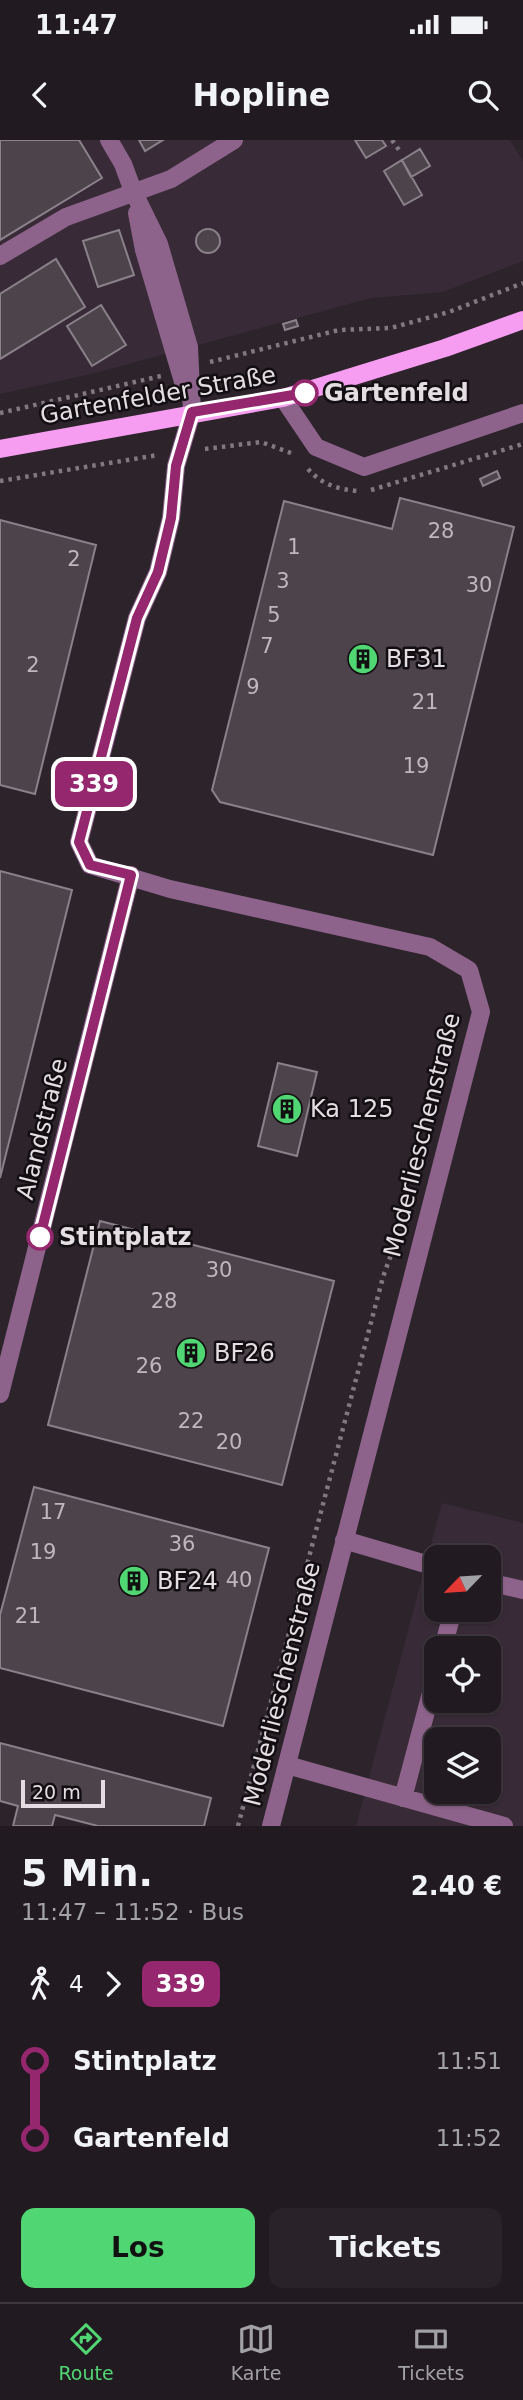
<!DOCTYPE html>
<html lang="de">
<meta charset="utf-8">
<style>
:root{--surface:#211a20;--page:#292329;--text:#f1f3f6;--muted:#a2a1a5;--line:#3e383e;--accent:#51d674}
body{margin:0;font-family:"DejaVu Sans",sans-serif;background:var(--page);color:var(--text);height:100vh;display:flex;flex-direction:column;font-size:26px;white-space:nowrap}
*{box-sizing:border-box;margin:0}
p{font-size:23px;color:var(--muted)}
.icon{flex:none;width:38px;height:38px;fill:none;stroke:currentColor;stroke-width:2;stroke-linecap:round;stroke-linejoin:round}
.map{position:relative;height:1686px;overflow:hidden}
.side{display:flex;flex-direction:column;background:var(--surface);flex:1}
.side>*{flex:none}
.badge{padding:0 14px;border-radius:10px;font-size:24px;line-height:46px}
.needle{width:46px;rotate:245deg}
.fabs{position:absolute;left:424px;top:1405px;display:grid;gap:14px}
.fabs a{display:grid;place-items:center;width:77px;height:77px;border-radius:14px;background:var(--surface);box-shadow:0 2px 5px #0004,0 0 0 2px var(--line);font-size:35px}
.scale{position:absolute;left:21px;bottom:18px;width:84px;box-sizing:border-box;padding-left:7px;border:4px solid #e4dee3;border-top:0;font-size:19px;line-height:24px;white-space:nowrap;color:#e4dee3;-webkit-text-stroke:5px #120e11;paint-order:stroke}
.map>.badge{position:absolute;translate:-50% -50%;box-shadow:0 0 0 4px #fff}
.legs{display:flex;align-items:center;gap:10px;height:77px;padding:0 21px;font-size:23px}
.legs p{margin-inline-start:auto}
.overview{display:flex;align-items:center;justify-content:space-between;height:119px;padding:0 21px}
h1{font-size:38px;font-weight:700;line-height:52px}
.button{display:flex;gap:14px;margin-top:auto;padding:14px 21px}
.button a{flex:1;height:80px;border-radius:14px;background:var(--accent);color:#111;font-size:28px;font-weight:700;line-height:80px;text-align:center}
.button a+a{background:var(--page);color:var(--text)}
ul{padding:0 21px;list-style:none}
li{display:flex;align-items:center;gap:24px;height:77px;font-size:26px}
li i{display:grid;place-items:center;width:10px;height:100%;margin:0 9px;background:currentColor}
li i::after{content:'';width:18px;height:18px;margin:-9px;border:5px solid;border-radius:50%;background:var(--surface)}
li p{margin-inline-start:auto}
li:first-child i{background:linear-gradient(#0000 50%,currentColor 0)}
li:last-child i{background:linear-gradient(currentColor 50%,#0000 0)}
.status{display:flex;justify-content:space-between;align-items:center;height:49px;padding:0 35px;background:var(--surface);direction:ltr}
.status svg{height:19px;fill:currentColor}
header{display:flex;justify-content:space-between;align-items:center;height:91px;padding:0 21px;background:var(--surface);font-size:32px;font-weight:700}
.dock{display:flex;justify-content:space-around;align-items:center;height:98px;border-top:2px solid var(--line);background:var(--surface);font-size:19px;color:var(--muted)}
.dock a{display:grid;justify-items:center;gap:4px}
.dock .active{color:var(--accent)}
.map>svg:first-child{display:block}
.built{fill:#382b37;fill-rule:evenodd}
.building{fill:#4c434b;stroke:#8b818a;stroke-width:2}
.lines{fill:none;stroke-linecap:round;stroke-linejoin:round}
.path{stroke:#817980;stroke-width:4.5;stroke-dasharray:3.5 5;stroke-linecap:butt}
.minor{stroke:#8e638b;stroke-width:18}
.major{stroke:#f79df1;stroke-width:18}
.line-1-casing{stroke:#fff;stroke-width:16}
.line-1{stroke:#95276e;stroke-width:10}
.stop-1-dot{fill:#fff;stroke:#95276e;stroke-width:3.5}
.labels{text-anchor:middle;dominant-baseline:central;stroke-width:5;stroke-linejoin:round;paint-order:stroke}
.number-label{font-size:21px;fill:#beb7bd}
.stop-label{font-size:24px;font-weight:bold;fill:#e4dee3;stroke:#120e11;text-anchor:start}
.street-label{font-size:24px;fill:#e4dee3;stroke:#120e11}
.poi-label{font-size:24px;fill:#e4dee3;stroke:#120e11;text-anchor:start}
</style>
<div class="status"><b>11:47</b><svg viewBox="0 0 49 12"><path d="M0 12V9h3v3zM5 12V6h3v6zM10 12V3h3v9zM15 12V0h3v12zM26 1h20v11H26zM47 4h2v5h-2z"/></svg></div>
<header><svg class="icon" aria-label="back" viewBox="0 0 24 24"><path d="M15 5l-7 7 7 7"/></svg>Hopline<svg class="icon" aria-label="search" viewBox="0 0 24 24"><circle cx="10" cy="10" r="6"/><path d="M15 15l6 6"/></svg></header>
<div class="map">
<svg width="523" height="1686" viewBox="0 0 523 1686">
<rect width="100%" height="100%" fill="#2c232b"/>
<path class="built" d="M0 0H510L523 21V121L443 152 371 158 95 233 0 254Z
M442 1363 523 1383V1686H356ZM436 1418H488V1470H436ZM436 1508H488V1561H436ZM436 1600H488V1652H436Z"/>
<path class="building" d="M0 0H79L102 38 0 100Z
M139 0H163L145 11Z
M355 0H382L386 6 366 18Z
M420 9 430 26 411 37 402 20Z
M402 20 422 55 404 65 384 31Z
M196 101a12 12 0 1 1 24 0a12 12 0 1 1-24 0Z
M119 90 134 135 98 147 83 101Z
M56 119 85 167 0 219V154Z
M101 165 126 205 92 226 67 186Z
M296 180 298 186 285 190 283 184Z
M497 331 500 338 483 346 480 339Z
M400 358 514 387 433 715 220 662 212 650 284 361 392 389Z
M0 380 96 405 35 654 0 645Z
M0 731 72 750 0 1038Z
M278 923 317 932 297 1016 258 1006Z
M100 1081 334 1141 282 1345 48 1285Z
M34 1347 269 1408 223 1586 0 1528V1475Z
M34 1347 269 1408 223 1586 0 1528V1475Z
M0 1603 211 1658 204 1686H98L55 1675 52 1686H13L18 1666 0 1661Z"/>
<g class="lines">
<path class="path" d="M392 0 399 10
M210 222 339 190 391 188 449 172 523 143
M0 273 161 236
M205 309 261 302 291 313
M308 329C321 344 339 350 359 351
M0 341 158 315
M371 350 523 304
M238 1686 383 1137 397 1098"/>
<path class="minor" d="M109 0 123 24 133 51 159 104 189 207 192 272 176 326 171 378 158 432 137 478 79 702 90 725 170 749 430 807 469 830 481 872 271 1686
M137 73 144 110 184 245
M0 116 66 77 171 39 234 0
M283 258 316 307 364 327 523 273
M0 1254 131 735
M344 1400 436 1427
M488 1442 523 1450
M443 1508 453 1470
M287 1625 504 1686
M403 1658 436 1534"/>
<path class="major" d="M0 309 283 258 445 208 523 180"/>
</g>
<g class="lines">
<g class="line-1-casing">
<path id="line-1" d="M40 1097 131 735 90 725 79 702 137 478 158 432 171 378 176 326 192 272 305 253"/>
</g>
<use href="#line-1" class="line-1"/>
</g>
<defs>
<g id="building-disc" transform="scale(1.575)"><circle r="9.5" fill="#51d674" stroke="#120e11"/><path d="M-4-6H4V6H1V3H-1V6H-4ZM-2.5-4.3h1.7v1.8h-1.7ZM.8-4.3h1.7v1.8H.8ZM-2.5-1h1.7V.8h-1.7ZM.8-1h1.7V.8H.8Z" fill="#111"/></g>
</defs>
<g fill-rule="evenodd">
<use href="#building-disc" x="363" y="519"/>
<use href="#building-disc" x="287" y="969"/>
<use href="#building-disc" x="191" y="1213"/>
<use href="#building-disc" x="134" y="1441"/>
</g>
<g class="stop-1-dot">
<circle cx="305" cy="253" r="12"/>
<circle cx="40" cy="1097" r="12"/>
</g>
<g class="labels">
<g class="number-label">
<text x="441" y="391">28</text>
<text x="294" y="407">1</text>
<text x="74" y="419">2</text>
<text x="283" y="441">3</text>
<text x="479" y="445">30</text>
<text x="274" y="475">5</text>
<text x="267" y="506">7</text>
<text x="33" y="525">2</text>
<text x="253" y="547">9</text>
<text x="425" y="562">21</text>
<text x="416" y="626">19</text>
<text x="219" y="1130">30</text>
<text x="164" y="1161">28</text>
<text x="149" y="1226">26</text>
<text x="191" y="1281">22</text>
<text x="229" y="1302">20</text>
<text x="53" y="1372">17</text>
<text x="182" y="1404">36</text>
<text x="43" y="1412">19</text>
<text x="239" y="1440">40</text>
<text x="28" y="1476">21</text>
</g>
<g class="stop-label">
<text x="324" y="253">Gartenfeld</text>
<text x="59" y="1097">Stintplatz</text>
</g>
<g class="street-label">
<text transform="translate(158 255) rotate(-10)">Gartenfelder Straße</text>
<text transform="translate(42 989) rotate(-76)">Alandstraße</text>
<text transform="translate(422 995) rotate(-76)">Moderlieschenstraße</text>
<text transform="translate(282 1544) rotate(-76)">Moderlieschenstraße</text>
</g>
<g class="poi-label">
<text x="386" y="519">BF31</text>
<text x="310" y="969">Ka 125</text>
<text x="214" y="1213">BF26</text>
<text x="157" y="1441">BF24</text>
</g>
</g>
</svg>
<div class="fabs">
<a><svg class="needle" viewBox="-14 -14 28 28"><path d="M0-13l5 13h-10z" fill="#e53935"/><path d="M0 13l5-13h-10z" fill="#a2a1a5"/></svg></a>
<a><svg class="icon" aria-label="locate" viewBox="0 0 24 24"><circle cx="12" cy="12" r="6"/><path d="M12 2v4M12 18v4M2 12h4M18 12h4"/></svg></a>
<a><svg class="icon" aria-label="layers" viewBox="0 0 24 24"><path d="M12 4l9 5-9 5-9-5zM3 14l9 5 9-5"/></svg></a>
</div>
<div class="scale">20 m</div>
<b class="badge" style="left:94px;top:644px;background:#95276e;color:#fff">339</b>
</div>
<section class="side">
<div class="overview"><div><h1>5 Min.</h1><p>11:47 – 11:52 · Bus</p></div><b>2.40 €</b></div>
<div class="legs"><svg class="icon" aria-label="walk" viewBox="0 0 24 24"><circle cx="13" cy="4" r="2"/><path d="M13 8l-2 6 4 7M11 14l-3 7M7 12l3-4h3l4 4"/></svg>4<svg class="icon" aria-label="forward" viewBox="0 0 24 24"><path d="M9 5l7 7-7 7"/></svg><b class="badge" style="background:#95276e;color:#fff">339</b></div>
<ul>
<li><i style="color:#95276e"></i><b>Stintplatz</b><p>11:51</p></li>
<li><i style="color:#95276e"></i><b>Gartenfeld</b><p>11:52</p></li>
</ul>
<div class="button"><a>Los</a><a>Tickets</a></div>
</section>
<nav class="dock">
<a class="active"><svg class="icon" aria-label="directions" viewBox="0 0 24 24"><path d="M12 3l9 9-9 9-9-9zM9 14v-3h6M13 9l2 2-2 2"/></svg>Route</a>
<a><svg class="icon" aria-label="map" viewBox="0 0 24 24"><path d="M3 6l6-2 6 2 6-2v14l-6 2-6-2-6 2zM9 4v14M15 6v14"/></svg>Karte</a>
<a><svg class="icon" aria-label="tickets" viewBox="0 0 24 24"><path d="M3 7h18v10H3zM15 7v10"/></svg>Tickets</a>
</nav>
